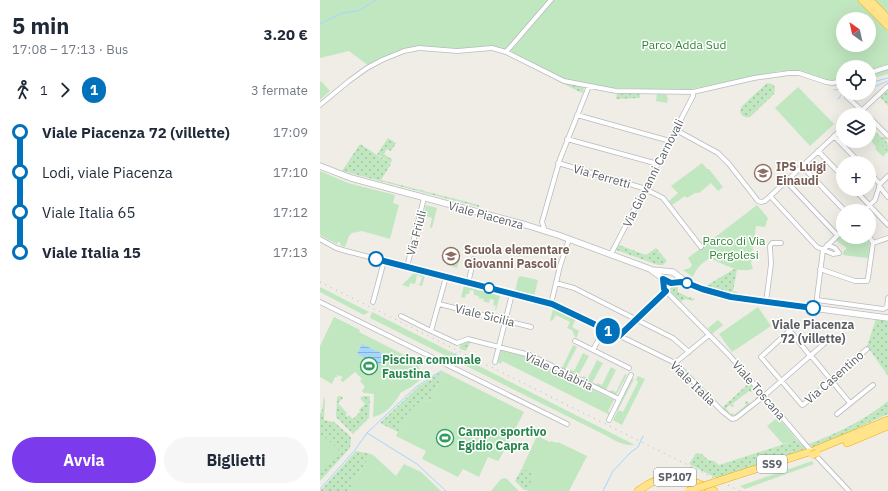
<!DOCTYPE html>
<html lang="it">
<meta charset="utf-8">
<style>
:root{--surface:#fff;--page:#f6f6f7;--text:#1f2937;--muted:#747a83;--accent:#7c3aed}
body{margin:0;font-family:"IBM Plex Sans",sans-serif;background:var(--page);color:var(--text);height:100vh;display:flex;flex-direction:column;font-size:15px;white-space:nowrap}
*{box-sizing:border-box;margin:0}
p{font-size:13px;color:var(--muted)}
.icon{flex:none;width:22px;height:22px;fill:none;stroke:currentColor;stroke-width:2;stroke-linecap:round;stroke-linejoin:round}
.map{position:relative;flex:1;overflow:hidden}
.drawer{display:flex;flex-direction:column;background:var(--surface);width:320px}
.drawer>*{flex:none}
.badge{padding:0 8px;border-radius:13px;font-size:14px;line-height:26px}
.needle{width:26px;rotate:327deg}
.controls{position:absolute;left:516px;top:12px;display:grid;gap:8px}
.controls a{display:grid;place-items:center;width:40px;height:40px;border-radius:50%;background:var(--surface);box-shadow:0 4px 16px #0002;font-size:20px}
.map>.badge{position:absolute;translate:-50% -50%;box-shadow:0 0 0 2px #fff}
.legs{display:flex;align-items:center;gap:6px;height:44px;padding:0 12px;font-size:13px}
.legs p{margin-inline-start:auto}
.summary{display:flex;align-items:center;justify-content:space-between;height:68px;padding:0 12px}
h1{font-size:22px;font-weight:700;line-height:30px}
.primary-button{display:flex;gap:8px;margin-top:auto;padding:8px 12px}
.primary-button a{flex:1;height:46px;border-radius:24px;background:var(--accent);color:#fff;font-size:16px;font-weight:700;line-height:46px;text-align:center}
.primary-button a+a{background:var(--page);color:var(--text)}
ul{padding:0 12px;list-style:none}
li{display:flex;align-items:center;gap:14px;height:40px;font-size:15px}
li i{display:grid;place-items:center;width:6px;height:100%;margin:0 5px;background:currentColor}
li i::after{content:'';width:10px;height:10px;margin:-5px;border:3px solid;border-radius:50%;background:var(--surface)}
li p{margin-inline-start:auto}
li:first-child i{background:linear-gradient(#0000 50%,currentColor 0)}
li:last-child i{background:linear-gradient(currentColor 50%,#0000 0)}
main{display:flex;flex:1;min-height:0}
.map>svg:first-child{display:block}
.grass{fill:url(#grass-dots)}
.green{fill:#c1e7c1;fill-rule:evenodd}
.water{fill:url(#water-rules)}
.lines{fill:none;stroke-linecap:round;stroke-linejoin:round}
.stream{stroke:#a5d6ff;stroke-width:1}
.street-casing{stroke:#b7babf;stroke-width:5.5}
.secondary-casing{stroke:#b8bbc1;stroke-width:7}
.highway-casing{stroke:#f4ac00;stroke-width:8}
.street{stroke:#fff;stroke-width:4}
.secondary{stroke:#fff;stroke-width:5.5}
.highway{stroke:#ffe48c;stroke-width:7}
.rail{stroke:#b5b6b6;stroke-width:1;stroke-dasharray:1 5;stroke-linecap:butt}
.highway-bridge-casing{stroke:#f4ac00;stroke-width:8;stroke-linecap:butt}
.highway-bridge{stroke:#ffe48c;stroke-width:7}
.line-1-casing{stroke:#fff;stroke-width:9}
.line-1{stroke:#0072bc;stroke-width:6}
.stop-1-dot{fill:#fff;stroke:#0072bc;stroke-width:2}
.labels{text-anchor:middle;dominant-baseline:central;stroke-width:3;stroke-linejoin:round;paint-order:stroke}
.shield{fill:#fff;stroke:#8d9093;stroke-width:1}
.shield-label{font-size:11px;font-weight:bold;fill:#5c6065}
.park-label{font-size:12px;fill:#338639;stroke:#fff}
.education-label{font-size:12px;font-weight:bold;fill:#785e54;stroke:#fff;text-anchor:start}
.street-label{font-size:12px;fill:#5c6065;stroke:#fff}
.stop-label{font-size:12px;font-weight:bold;fill:#5c6065;stroke:#fff}
.leisure-label{font-size:12px;font-weight:bold;fill:#27864d;stroke:#fff;text-anchor:start}
</style>
<main>
<section class="drawer">
<div class="summary"><div><h1>5 min</h1><p>17:08 – 17:13 · Bus</p></div><b>3.20 €</b></div>
<div class="legs"><svg class="icon" aria-label="walk" viewBox="0 0 24 24"><circle cx="13" cy="4" r="2"/><path d="M13 8l-2 6 4 7M11 14l-3 7M7 12l3-4h3l4 4"/></svg>1<svg class="icon" aria-label="forward" viewBox="0 0 24 24"><path d="M9 5l7 7-7 7"/></svg><b class="badge" style="background:#0072bc;color:#fff">1</b><p>3 fermate</p></div>
<ul>
<li><i style="color:#0072bc"></i><b>Viale Piacenza 72 (villette)</b><p>17:09</p></li>
<li><i style="color:#0072bc"></i><span>Lodi, viale Piacenza</span><p>17:10</p></li>
<li><i style="color:#0072bc"></i><span>Viale Italia 65</span><p>17:12</p></li>
<li><i style="color:#0072bc"></i><b>Viale Italia 15</b><p>17:13</p></li>
</ul>
<div class="primary-button"><a>Avvia</a><a>Biglietti</a></div>
</section>
<div class="map">
<svg width="568" height="491" viewBox="0 0 568 491">
<defs>
<pattern id="grass-dots" width="8" height="8" patternUnits="userSpaceOnUse"><rect width="8" height="8" fill="#c1e7c1"/><path d="M2 2h.1M6 6h.1" fill="none" stroke="#a0bfa0" stroke-width="1.8" stroke-linecap="round"/></pattern>
<pattern id="water-rules" width="6" height="5" patternUnits="userSpaceOnUse"><rect width="6" height="5" fill="#a5d6ff"/><path d="M0 2.5h6" fill="none" stroke="#8ab1d2"/></pattern>
</defs>
<rect width="100%" height="100%" fill="#efede5"/>
<path class="grass" d="M236 80 264 87 263 93 260 92Z
M447 83 452 84 455 87 454 94 430 117C425 118 421 116 420 111L422 106Z
M568 89V106L560 97Z
M297 94H320V98L296 99Z
M549 121 555 127 553 129 562 138 565 136 567 138 565 140 568 144V153L549 131Z
M68 138 76 143 71 151 67 149 64 154 73 160 70 163 57 154Z
M40 144 71 164 61 180 159 205V207L22 171Z
M299 245 326 255 336 248 347 261 343 265H338L296 250Z
M414 269 424 270H417L413 291 419 293V294L386 286Z
M353 286H358V292L368 297 375 299 372 301 365 299 361 302 350 291Z
M556 319 568 321V376L547 346Z
M148 341H151L146 351 139 348 141 344Z
M122 371 124 372 110 400C92 402 85 418 78 432L60 423 98 387Z
M429 383 440 396 436 399 435 398 438 396 434 391 431 392 429 391 412 404 414 406 412 407 410 405 406 408 410 414 412 413 414 415 426 405 425 403 427 401 430 404 414 416 410 415 402 408Z
M4 396 5 401 4 420 14 422 29 435 31 438 30 448 0 481V414L2 410Z
M18 396H21L23 398 18 403 27 413 26 415 27 417 29 415 33 419 40 412 39 410 45 404 40 398 43 396H49L50 397 49 418 33 434 16 417 17 399Z
M568 401V414L494 448 489 444C518 433 545 420 568 401Z
M477 440 487 450 484 451 483 450 412 473 411 474 398 479 369 464 376 453 382 454 388 460 394 461 399 465Z
M36 451 51 454 28 491H0Z
M202 468 215 474 207 490H204L195 481Z"/>
<path class="green" d="M0 0H568V74L549 79V67H523V85L517 86 509 85 485 73 476 71H460L367 90 292 88 245 79 170 47 138 49 101 46 49 66 29 51 0 58ZM523 19H549V45H523Z
M1 81 10 91 0 100V82Z
M478 87 514 124 490 146 455 108Z
M337 94 347 95V97L348 98 347 103 336 101Z
M553 135 567 152 563 157 555 149 556 147 549 138Z
M382 163 387 169H389L403 187 398 191 391 183 379 193H375L367 198 365 196 352 205 349 201 358 193 351 186Z
M0 171 28 183 75 195 73 203 79 205 70 239 42 231 32 233 29 236 25 247 20 245V242H18L17 244 0 235Z
M106 205 117 208 112 228 110 227 112 218 106 216 103 225 100 224Z
M437 205 448 218 445 227 436 226 431 263 433 269C419 274 403 264 390 258 381 264 377 267 373 277L363 270 370 268 372 265 368 258Z
M523 232V237H547L550 241 548 258 523 255V252L527 248 515 240Z
M129 259 139 261 137 268 127 265Z
M94 273 105 275 102 286 97 284H100L102 277 97 275 95 284 90 283 89 287 82 285Z
M200 276 218 280 214 297 195 292 198 278Z
M144 286 180 296 176 310H175L176 306 173 305 174 300 170 299 169 303 163 301 164 299 158 298 159 296 154 295V291L150 290 149 294H146L145 298 141 297Z
M0 287 49 312 44 315 0 292Z
M438 307 451 326 412 352 399 334Z
M233 309 256 319 252 327 259 331 256 339 252 330 247 328 250 322 236 315 232 321 230 320Z
M52 312 313 444H316C306 448 294 440 285 435L50 318Z
M14 317 40 330 39 332 96 361 103 376C97 384 88 389 80 393V394C74 404 65 415 53 417L54 394 44 393 42 391 45 387 40 381 42 379 35 372 23 382 20 380 23 377 17 375V377H15L12 384 0 377V346Z
M398 320 403 325 392 334 388 328Z
M253 345 257 347 245 370 242 368Z
M181 350 204 356 294 400 288 411 290 413 287 418 288 414 182 361 181 364 178 362Z
M263 353 269 356 258 376 248 371 249 369 254 371Z
M277 360 283 363 272 383 262 378 263 376 268 378Z
M291 367 296 370 286 390 276 385 277 383 282 385Z
M124 372 204 412 179 460 178 461 168 457 159 477 143 469 138 477 102 459 106 451 76 436C85 419 88 403 110 400Z
M305 374 307 375 296 395 290 392 291 390 296 392Z
M318 376 325 379 302 425 293 420 298 410 296 409 312 378 314 379 298 410 303 412 318 382 316 380Z
M458 417 477 440 463 444 447 426Z
M3 435 19 450 0 471V438Z
M217 436 230 442 231 441 237 443 238 442 267 456 249 491H208L207 490 214 474 202 468Z
M51 454 53 455 76 476 84 464 101 472 121 491H28Z
M492 461 494 464 425 489 420 486Z
M186 478 199 491H171L181 479Z"/>
<path class="water" d="M42 344 65 355 60 365 37 354Z"/>
<g class="lines">
<path class="stream" d="M0 24 22 13 38 11 56 0
M549 83 568 78
M549 87 556 86 568 81
M514 90 523 89
M518 99 523 93
M133 359 136 353
M47 433 97 464 126 491
M0 489 35 450 47 433 96 387 121 371
M283 491 293 471 310 453 318 447 323 436"/>
<g class="street-casing">
<path id="street" d="M186 52 231 0
M549 73 568 67
M527 97 547 115
M0 105 29 81 47 68 62 60 84 51 99 48 137 51 172 48 186 52 244 81 296 91 373 92 434 78 469 73H479L506 82 512 83 523 81
M257 115 350 141
M537 115 568 86
M549 117 568 136
M356 130 398 153 409 164 438 201 441 202 445 201 523 128
M514 136 540 163
M247 139 338 164
M498 151 523 177
M238 163 323 188 343 198 381 247
M482 166 525 211
M549 172 560 184
M466 181 517 235
M559 186 568 197
M534 189 568 225
M450 196 497 247 513 254 519 253 515 248 507 245
M543 211 555 200 560 184 568 176
M523 230 503 250 497 297V300L563 309 567 307 568 298
M225 231 222 222 240 159 269 86
M549 236 553 243
M0 239 16 248 26 251 231 304 243 308 355 363 402 411 412 419 416 418 444 396 506 342
M553 243 568 238
M291 254 373 96V92
M87 267 104 198
M500 269 535 281H547L548 278 553 243
M343 279 344 289 346 291 409 355 485 444 529 491
M148 283 154 259
M236 283 254 288 353 338 369 352
M0 302 247 424
M53 302 64 261
M446 302 451 264 450 246 452 243H461
M119 304 211 327
M231 304 240 266 249 239
M81 316 111 331 126 277
M111 331 137 343 148 339 210 355 299 399
M299 336 353 283
M255 341 309 368
M273 350 284 329
M175 362 192 294
M355 363 389 335
M530 403 493 358 491 357 471 332H468L441 357 482 405H483L547 349
M517 414 553 385
M289 420 311 375"/>
</g>
<g class="secondary-casing">
<path id="secondary" d="M0 166 31 178 206 225 238 235 330 269 349 283 361 282 367 283 382 289 411 297 568 318
M332 270 353 272 367 283"/>
</g>
<g class="highway-casing">
<path id="highway" d="M542 0 568 26
M550 0 568 19
M527 443 568 426
M495 450 568 420
M414 476 489 452
M318 491C346 470 364 475 394 491"/>
</g>
<use href="#street" class="street"/>
<use href="#secondary" class="secondary"/>
<use href="#highway" class="highway"/>
<path class="rail" d="M0 282 420 491"/>
<g class="highway-bridge-casing">
<path id="highway-bridge" d="M492 455 497 453
M368 491 414 476"/>
</g>
<use href="#highway-bridge" class="highway-bridge"/>
</g>
<g class="lines">
<g class="line-1-casing">
<path id="line-1" d="M56 259 232 304 299 336 346 291 344 289 343 279 351 283 361 282 367 283 382 289 411 297 493 308"/>
</g>
<use href="#line-1" class="line-1"/>
</g>
<defs>
<g id="university-ring" transform="scale(0.9)"><circle r="9.5" fill="#fff" stroke="#8d6e63" stroke-width="1.5"/><path d="M0-5L7-2L0 1L-7-2ZM-4 1L0 2.5L4 1V4Q0 6-4 4Z" fill="#8d6e63"/></g>
<g id="school-ring" transform="scale(0.9)"><circle r="9.5" fill="#fff" stroke="#8d6e63" stroke-width="1.5"/><path d="M0-5L7-2L0 1L-7-2ZM-4 1L0 2.5L4 1V4Q0 6-4 4Z" fill="#8d6e63"/></g>
<g id="stadium-ring" transform="scale(0.9)"><circle r="9.5" fill="#fff" stroke="#2e9e5b" stroke-width="1.5"/><path d="M0-5a6.5 5 0 1 0 0 10a6.5 5 0 1 0 0-10ZM-3.5-1.8h7v3.6h-7Z" fill="#2e9e5b"/></g>
</defs>
<g fill-rule="evenodd">
<use href="#university-ring" x="443" y="173"/>
<use href="#school-ring" x="131" y="256"/>
<use href="#stadium-ring" x="49" y="366"/>
<use href="#stadium-ring" x="125" y="438"/>
</g>
<g class="stop-1-dot">
<circle cx="56" cy="259" r="7"/>
<circle cx="367" cy="283" r="5"/>
<circle cx="169" cy="288" r="5"/>
<circle cx="493" cy="308" r="7"/>
</g>
<g class="labels">
<g class="shield">
<rect x="437" y="455" width="30" height="18" rx="3"/>
<rect x="334" y="468" width="42" height="18" rx="3"/>
</g>
<g class="shield-label">
<text x="452" y="464">SS9</text>
<text x="355" y="477">SP107</text>
</g>
<g class="park-label">
<text x="364" y="44">Parco Adda Sud</text>
<text x="414" y="240">Parco di Via<tspan x="414" dy="14">Pergolesi</tspan></text>
</g>
<g class="education-label">
<text x="456" y="166">IPS Luigi<tspan x="456" dy="14">Einaudi</tspan></text>
<text x="144" y="249">Scuola elementare<tspan x="144" dy="14">Giovanni Pascoli</tspan></text>
</g>
<g class="street-label">
<text transform="translate(333 173) rotate(-63)">Via Giovanni Carnovali</text>
<text transform="translate(282 176) rotate(16)">Via Ferretti</text>
<text transform="translate(166 215) rotate(15)">Viale Piacenza</text>
<text transform="translate(96 233) rotate(-75)">Via Friuli</text>
<text transform="translate(165 315) rotate(14)">Viale Sicilia</text>
<text transform="translate(239 371) rotate(25)">Viale Calabria</text>
<text transform="translate(514 377) rotate(-41)">Via Casentino</text>
<text transform="translate(373 383) rotate(44)">Viale Italia</text>
<text transform="translate(439 390) rotate(49)">Viale Toscana</text>
</g>
<g class="stop-label">
<text x="493" y="324">Viale Piacenza<tspan x="493" dy="14">72 (villette)</tspan></text>
</g>
<g class="leisure-label">
<text x="62" y="359">Piscina comunale<tspan x="62" dy="14">Faustina</tspan></text>
<text x="138" y="431">Campo sportivo<tspan x="138" dy="14">Egidio Capra</tspan></text>
</g>
</g>
</svg>
<div class="controls">
<a><svg class="needle" viewBox="-14 -14 28 28"><path d="M0-13l5 13h-10z" fill="#e53935"/><path d="M0 13l5-13h-10z" fill="#747a83"/></svg></a>
<a><svg class="icon" aria-label="locate" viewBox="0 0 24 24"><circle cx="12" cy="12" r="6"/><path d="M12 2v4M12 18v4M2 12h4M18 12h4"/></svg></a>
<a><svg class="icon" aria-label="layers" viewBox="0 0 24 24"><path d="M12 4l9 5-9 5-9-5zM3 14l9 5 9-5"/></svg></a>
<a>+</a>
<a>−</a>
</div>
<b class="badge" style="left:288px;top:331px;background:#0072bc;color:#fff">1</b>
</div>
</main>
